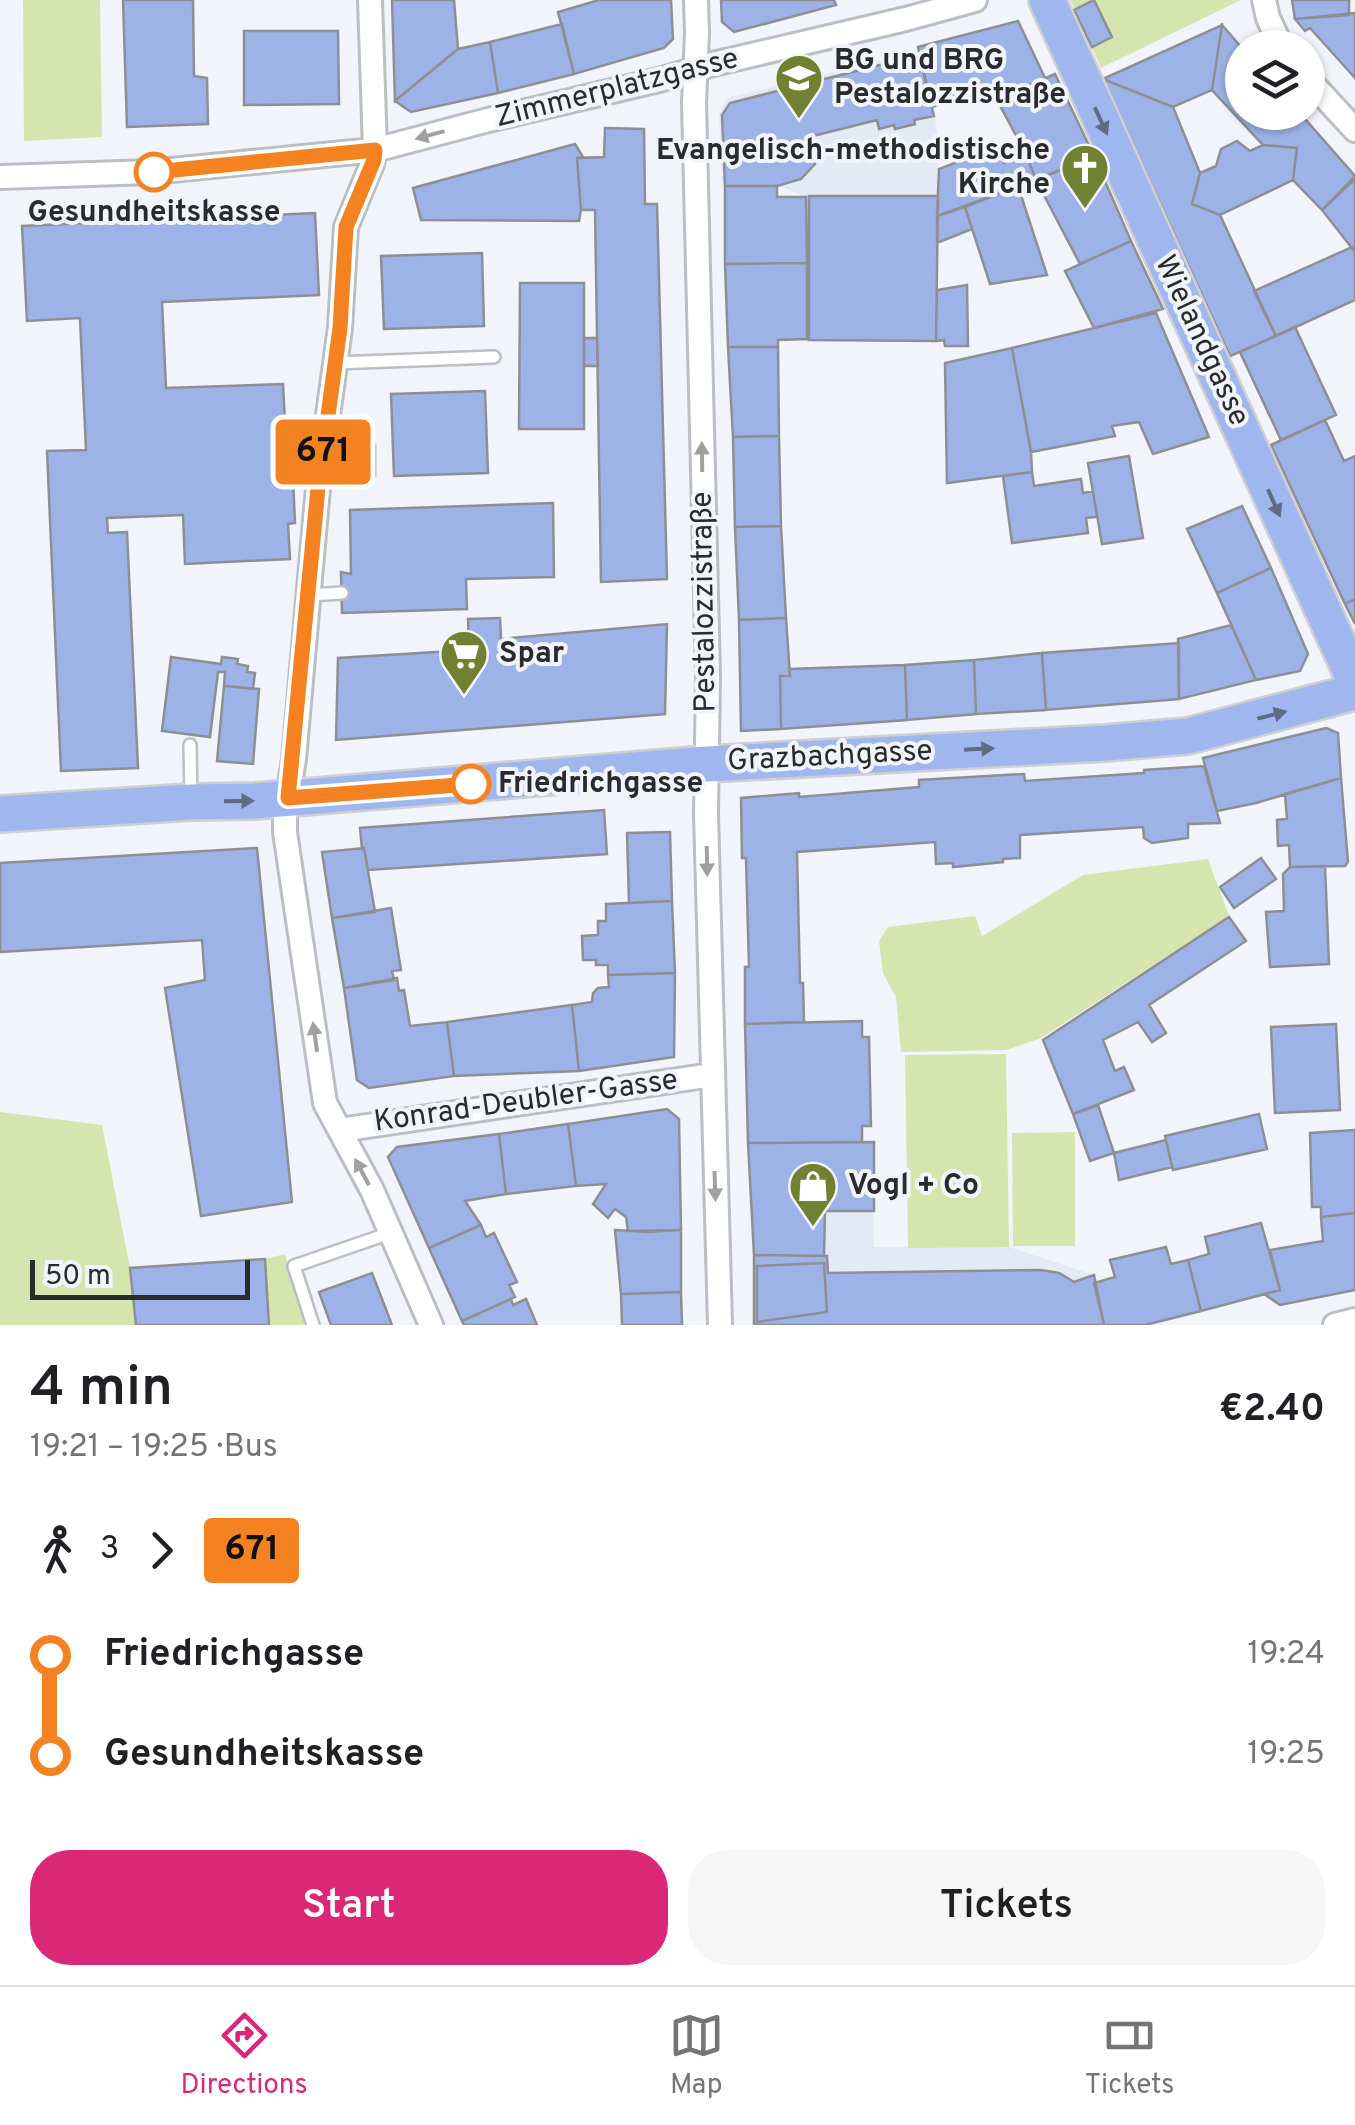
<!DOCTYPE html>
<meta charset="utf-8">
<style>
:root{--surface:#fff;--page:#f6f6f6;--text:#202124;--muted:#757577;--line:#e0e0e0;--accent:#db2777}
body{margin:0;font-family:Overpass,sans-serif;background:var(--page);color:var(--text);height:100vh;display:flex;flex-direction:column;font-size:38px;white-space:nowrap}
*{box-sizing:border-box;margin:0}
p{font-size:32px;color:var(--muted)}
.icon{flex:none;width:55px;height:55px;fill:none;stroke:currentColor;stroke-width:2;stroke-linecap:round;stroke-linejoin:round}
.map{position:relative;height:1325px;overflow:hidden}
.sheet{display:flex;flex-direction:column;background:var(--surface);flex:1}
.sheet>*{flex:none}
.badge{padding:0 20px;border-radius:8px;font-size:35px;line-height:65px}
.tools{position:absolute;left:1225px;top:30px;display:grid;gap:20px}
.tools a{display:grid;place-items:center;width:100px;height:100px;border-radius:50%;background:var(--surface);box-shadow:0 2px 8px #0004;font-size:50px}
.scale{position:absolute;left:30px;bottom:25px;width:220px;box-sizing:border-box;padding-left:10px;border:5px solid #2a2b2d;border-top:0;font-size:28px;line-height:35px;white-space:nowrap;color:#2a2b2d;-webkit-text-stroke:8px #f1f4fa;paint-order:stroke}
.map>.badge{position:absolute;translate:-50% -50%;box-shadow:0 0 0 5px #fff}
.legs{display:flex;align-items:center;gap:15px;height:110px;padding:0 30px;font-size:32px}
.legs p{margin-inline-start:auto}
.overview{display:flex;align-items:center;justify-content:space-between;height:170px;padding:0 30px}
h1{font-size:55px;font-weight:600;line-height:75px}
.primary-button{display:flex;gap:20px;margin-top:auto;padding:20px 30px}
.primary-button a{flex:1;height:115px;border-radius:40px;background:var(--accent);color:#fff;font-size:40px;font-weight:600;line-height:115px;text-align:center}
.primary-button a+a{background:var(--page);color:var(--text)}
ul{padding:0 30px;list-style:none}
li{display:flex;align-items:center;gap:35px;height:100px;font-size:38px}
li i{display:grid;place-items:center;width:15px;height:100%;margin:0 12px;background:currentColor}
li i::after{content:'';width:25px;height:25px;margin:-12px;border:8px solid;border-radius:50%;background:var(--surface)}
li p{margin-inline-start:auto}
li:first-child i{background:linear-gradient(#0000 50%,currentColor 0)}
li:last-child i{background:linear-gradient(currentColor 50%,#0000 0)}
.tab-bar{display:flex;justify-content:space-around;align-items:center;height:140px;border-top:2px solid var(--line);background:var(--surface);font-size:28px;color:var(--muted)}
.tab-bar a{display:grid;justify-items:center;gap:5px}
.tab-bar .selected{color:var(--accent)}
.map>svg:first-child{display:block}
.built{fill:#e4e9f6}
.green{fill:#d6e5ae}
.building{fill:#9db3e7;stroke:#8d8f94;stroke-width:2.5}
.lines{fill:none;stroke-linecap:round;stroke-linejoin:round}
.lane-casing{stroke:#bbbec3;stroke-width:16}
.street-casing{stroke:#bbbec3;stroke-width:28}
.primary-casing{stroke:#d0d0d1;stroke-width:40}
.lane{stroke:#fff;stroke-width:11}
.street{stroke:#fff;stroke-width:22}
.primary{stroke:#a0b6ee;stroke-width:35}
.oneway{fill:#5f6a84}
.oneway2{fill:#9fa0a0}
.line-1-casing{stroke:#fff;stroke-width:22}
.line-1{stroke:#f58220;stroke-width:15}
.stop-1-dot{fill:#fff;stroke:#f58220;stroke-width:5}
.labels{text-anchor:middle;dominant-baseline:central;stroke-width:8;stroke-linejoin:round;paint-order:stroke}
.poi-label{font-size:30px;font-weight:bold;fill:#2a2b2d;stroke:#f1f4fa;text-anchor:start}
.street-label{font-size:30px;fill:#2a2b2d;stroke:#f1f4fa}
.stop-label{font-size:30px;font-weight:bold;fill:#2a2b2d;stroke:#f1f4fa}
</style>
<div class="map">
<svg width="1355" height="1325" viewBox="0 0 1355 1325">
<rect width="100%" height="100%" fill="#f1f4fa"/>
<path class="built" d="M919 51 939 138 936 341 809 340 806 197 777 186 722 188 719 114 727 98Z
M874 1142V1247H1009L1094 1275V1283L754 1325V1255L748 1143Z"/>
<path class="green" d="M23 0H100L102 137 24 141Z
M1070 0H1241L1101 68Z
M1208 859 1229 916 1041 1038 1007 1050 901 1052 896 997 883 973 879 941 888 927 975 916 982 936 1083 875Z
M1006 1054 1009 1247 908 1248 905 1055Z
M0 1112 102 1125 130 1268 265 1259 285 1254 307 1325H0Z
M1075 1132V1246H1013L1012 1133Z"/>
<path class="building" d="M123 0H193L194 76 207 78 208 124 127 127Z
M392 0H454L458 49 395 101Z
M599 0H671L673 39 664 48 574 74 558 12Z
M721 0H834L836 5 734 32 722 22Z
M1094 0 1112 37 1092 47 1074 10Z
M1292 0H1349V15L1295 19Z
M1355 13V78L1310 28 1305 31 1295 19Z
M1018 21 1045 78 997 100 990 89 932 107 918 47Z
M562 24 574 74 498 93 490 42Z
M1222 25 1242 48V112H1299L1355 176 1322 210 1293 180 1297 148 1263 145 1212 90Z
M1222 25 1212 90 1173 107 1103 79Z
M244 31H338L339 104 244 105Z
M490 42 498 93 411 112 395 101 458 49Z
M919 55 934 116 914 120 915 124 895 129 894 125 879 129 877 120 813 136V143L809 149 815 155V164L801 179 777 186H725L722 115 730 103Z
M1055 74 1094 156 1036 180 1026 154 997 100Z
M1103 79 1173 107 1200 173 1192 204 1220 215 1276 336 1230 356Z
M605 128 644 129 645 204H657L667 579 601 582 595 210H581L577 158 604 157Z
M1237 141 1250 151 1263 145 1297 148 1293 180 1220 215 1192 204 1200 173 1216 166 1221 149Z
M575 144 583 157 577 158 581 210 579 221 421 220 413 188Z
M997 146 1004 163 1026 154 1036 180 937 216 939 169Z
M1094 156 1131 241 1080 264 1036 180Z
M1355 179V252L1322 210Z
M725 186H777V197H806L807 263 725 264Z
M1018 186 1047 275 990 284 965 207Z
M809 196H938L936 341 809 340Z
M965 207 972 229 937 243V216Z
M315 213 319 295 162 302 166 388 283 384 285 423H291L293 478 295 523 288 524 290 559 185 564 183 515 107 518 108 533 127 532 138 768 61 771 47 451 86 450 80 318 27 321 22 226Z
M1131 241 1163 309 1094 328 1065 271Z
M1352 247 1355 252V300L1276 336 1254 291Z
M482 253 484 326 384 329 381 256Z
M807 263V339L778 340V347H728L725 264Z
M520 283H584V429H519Z
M967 285 968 346H945L944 340 936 341 937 290Z
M1156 313 1209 437 1153 454 1139 422 1112 426 1115 436 1031 452 1012 348Z
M1295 327 1336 415 1281 440 1240 352Z
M584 338H597L598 366H584Z
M728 347H778L779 436 733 437Z
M1012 348 1031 452 1032 472 947 483 945 363Z
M485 391 488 473 394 476 391 394Z
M1325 420 1344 461 1355 456V599L1345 604 1271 445Z
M779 436 781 526 735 527 733 437Z
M356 445H375V476H356Z
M1129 456 1143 538 1102 544 1088 463Z
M1032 472 1034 486 1081 479 1083 493 1093 491 1097 517 1086 518 1088 533 1012 543 1003 476Z
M553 503 554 577 466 579 467 609 342 613 341 572 351 574 350 510Z
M1242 506 1271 568 1217 593 1187 529Z
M781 526 786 618 739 620 735 527Z
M1271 568 1308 654 1300 671 1256 680 1217 593Z
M1355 599V624L1345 604Z
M500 618 501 639 667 624 665 714 336 740 338 658 469 650 468 619Z
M786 618 790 676H780L781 729 741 731 739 620Z
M1231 625 1256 680 1179 699 1178 639Z
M1179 643V699L1046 710 1042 653Z
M1042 653 1046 710 976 714 974 660Z
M171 657 221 664 222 657 238 659 237 664 248 666 247 672 255 673 253 689 224 686 225 672H218L210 737 162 731Z
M974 660 976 714 907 720 905 665Z
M905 665 907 720 781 729 780 676H790L789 669Z
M224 686 259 689 253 764 217 761Z
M1326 728 1338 733 1341 778 1256 803 1217 811 1203 758Z
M1204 766 1220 823 1188 824V838L1152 843 1144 838 1143 827 1020 835V858L1003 859V862L953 867V863L936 864 935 842 797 852 800 983H803L804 1022 745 1024V967H749L746 858H742L741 798 799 793V797L919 787V780L1024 774 1025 781 1144 773V770Z
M1341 778 1348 862 1345 866 1290 867 1289 845 1278 846 1277 820 1287 819 1285 794Z
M604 810 607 854 368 870 364 848 362 849 360 828Z
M670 832 672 901 629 903 627 833Z
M257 848 292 1202 201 1216 165 988 205 980 202 940 0 952V863Z
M364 848 375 912 332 918 322 852Z
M1261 858 1276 879 1234 908 1220 887Z
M1325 866 1329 964 1270 967 1266 912 1284 911 1283 874 1290 867Z
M672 901 675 973 608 975V965H596V960H583L582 936 598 935V921H606V904Z
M391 908 401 970 392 971 394 980 344 988 332 918Z
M1229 917 1246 941 1149 1005 1166 1033 1152 1042 1138 1022 1103 1040 1115 1071 1124 1067 1134 1090 1073 1114 1043 1040Z
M675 973 674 1057 579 1071 572 1005 592 1002 593 993 598 988 609 987 608 975Z
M397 978 399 991 404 990 410 1026 447 1022 454 1076 369 1088 357 1080 344 988Z
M572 1005 579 1071 454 1076 447 1022Z
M862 1021V1037H869L871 1126H862V1142L748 1143 745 1024Z
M1336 1024 1340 1110 1275 1113 1271 1027Z
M1098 1105 1114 1153 1090 1161 1073 1114Z
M667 1109 679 1119 681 1230 628 1231 626 1217 615 1209 608 1218 593 1204 606 1184 576 1186 568 1124Z
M1259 1114 1267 1149 1173 1170 1165 1136Z
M568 1124 576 1186 506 1194 499 1134Z
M1355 1130V1213L1321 1217V1207H1312L1310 1133Z
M499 1134 506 1194 465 1201 481 1225 429 1248 388 1157 397 1147Z
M1166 1140 1172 1167 1119 1180 1114 1153Z
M874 1142V1211H825L824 1256 754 1255 748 1143Z
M1355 1213V1290L1280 1305 1264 1294 1280 1290 1270 1250 1323 1241 1321 1217Z
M1261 1223 1280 1290 1201 1311 1188 1260 1209 1254 1205 1237Z
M481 1225 486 1237 494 1233 517 1282 509 1285 515 1297 462 1321 429 1248Z
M615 1230 648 1232 681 1230V1292L621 1294Z
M1166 1247 1171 1264 1188 1260 1201 1311 1145 1325H1104L1094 1283 1115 1277 1110 1260Z
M754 1255 827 1256 828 1273 1041 1270 1059 1273 1074 1282 1094 1275 1104 1325H754Z
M265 1259 269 1325H136L130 1268Z
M824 1263 827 1312 757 1322V1266Z
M372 1273 392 1325H331L319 1292Z
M681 1292 682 1325H622L621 1294Z
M511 1299 513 1305 526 1299 537 1325H464L462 1321Z"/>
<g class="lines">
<g class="lane-casing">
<path id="lane" d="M335 363 494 357
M309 595 342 593
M190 745 191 798
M313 1325 294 1266 390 1233"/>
</g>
<g class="street-casing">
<path id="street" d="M370 0 375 150 372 164 346 227 340 328 318 488 294 759 285 816V832L325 1103 372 1190 431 1325
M696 0 697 33 694 103 708 676 706 814 720 1325
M1264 0 1268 18 1282 48
M1308 79 1355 130
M0 177 151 172 375 150 488 120 659 80 713 64 906 19 975 0
M340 1130 712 1075
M1335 1325 1355 1320"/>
</g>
<g class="primary-casing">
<path id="primary" d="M1047 0 1355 681
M0 814 191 802 255 801 707 764 1105 743 1188 736 1355 692"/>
</g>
<use href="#lane" class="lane"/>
<use href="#street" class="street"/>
<use href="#primary" class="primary"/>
</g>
<defs><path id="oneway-solid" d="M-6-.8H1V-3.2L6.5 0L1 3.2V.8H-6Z" transform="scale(2.5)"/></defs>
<g class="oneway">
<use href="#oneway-solid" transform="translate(1101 121) rotate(65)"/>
<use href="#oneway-solid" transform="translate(1274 503) rotate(66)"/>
<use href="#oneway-solid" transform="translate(1272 715) rotate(-14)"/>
<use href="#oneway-solid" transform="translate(979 749) rotate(-3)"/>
<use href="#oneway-solid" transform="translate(239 801) rotate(-1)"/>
</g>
<g class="oneway2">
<use href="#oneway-solid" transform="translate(430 135) rotate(165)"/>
<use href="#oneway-solid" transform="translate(702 457) rotate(-91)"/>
<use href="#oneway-solid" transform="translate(707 861) rotate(89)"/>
<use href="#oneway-solid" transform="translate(315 1037) rotate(-98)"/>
<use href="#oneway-solid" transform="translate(362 1172) rotate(-118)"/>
<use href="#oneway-solid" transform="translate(715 1186) rotate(88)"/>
</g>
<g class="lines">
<g class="line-1-casing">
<path id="line-1" d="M154 172 375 150 374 160 346 227 340 328 318 488 288 798 471 784"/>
</g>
<use href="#line-1" class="line-1"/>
</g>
<defs>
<g id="school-pin" transform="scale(2.5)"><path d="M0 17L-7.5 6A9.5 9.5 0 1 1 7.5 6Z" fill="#708131" stroke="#f1f4fa"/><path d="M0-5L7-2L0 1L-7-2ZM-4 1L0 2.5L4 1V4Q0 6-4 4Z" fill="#fff"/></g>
<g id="church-pin" transform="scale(2.5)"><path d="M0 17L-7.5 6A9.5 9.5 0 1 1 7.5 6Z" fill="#708131" stroke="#f1f4fa"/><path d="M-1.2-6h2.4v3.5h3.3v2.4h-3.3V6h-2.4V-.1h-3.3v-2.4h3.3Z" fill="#fff"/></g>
<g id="supermarket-pin" transform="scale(2.5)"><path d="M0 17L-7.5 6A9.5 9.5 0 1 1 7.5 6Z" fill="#708131" stroke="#f1f4fa"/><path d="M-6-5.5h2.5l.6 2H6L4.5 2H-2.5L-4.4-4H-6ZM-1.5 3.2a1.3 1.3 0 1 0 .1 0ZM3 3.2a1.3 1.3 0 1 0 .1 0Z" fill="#fff"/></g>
<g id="shop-pin" transform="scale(2.5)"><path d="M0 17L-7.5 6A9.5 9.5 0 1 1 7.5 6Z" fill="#708131" stroke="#f1f4fa"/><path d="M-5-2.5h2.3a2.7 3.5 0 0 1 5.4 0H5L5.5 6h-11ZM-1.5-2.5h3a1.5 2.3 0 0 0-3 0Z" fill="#fff"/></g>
</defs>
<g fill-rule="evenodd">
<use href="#school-pin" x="799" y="78"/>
<use href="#church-pin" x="1085" y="168"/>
<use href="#supermarket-pin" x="464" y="654"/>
<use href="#shop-pin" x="813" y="1186"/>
</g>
<g class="stop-1-dot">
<circle cx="154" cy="172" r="18"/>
<circle cx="471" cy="784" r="18"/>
</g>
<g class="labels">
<g class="poi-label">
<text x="834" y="61">BG und BRG<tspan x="834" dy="34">Pestalozzistraße</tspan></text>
<text x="1050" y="151" text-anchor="end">Evangelisch-methodistische<tspan x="1050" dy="34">Kirche</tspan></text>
<text x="499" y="654">Spar</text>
<text x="848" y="1186">Vogl + Co</text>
</g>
<g class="street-label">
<text transform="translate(617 89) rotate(-14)">Zimmerplatzgasse</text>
<text transform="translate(1201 341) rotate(65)">Wielandgasse</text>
<text transform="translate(705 602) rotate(-91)">Pestalozzistraße</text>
<text transform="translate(830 757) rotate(-3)">Grazbachgasse</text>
<text transform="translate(526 1102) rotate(-8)">Konrad-Deubler-Gasse</text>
</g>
<g class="stop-label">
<text x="154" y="213">Gesundheitskasse</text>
<text x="498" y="784" text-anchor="start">Friedrichgasse</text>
</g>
</g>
</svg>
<div class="tools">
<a><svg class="icon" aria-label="layers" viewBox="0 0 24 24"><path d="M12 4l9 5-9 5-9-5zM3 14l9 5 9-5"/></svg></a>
</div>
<div class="scale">50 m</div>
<b class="badge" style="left:323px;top:452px;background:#f58220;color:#111">671</b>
</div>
<section class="sheet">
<div class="overview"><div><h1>4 min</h1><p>19:21 – 19:25 · Bus</p></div><b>€2.40</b></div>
<div class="legs"><svg class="icon" aria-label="walk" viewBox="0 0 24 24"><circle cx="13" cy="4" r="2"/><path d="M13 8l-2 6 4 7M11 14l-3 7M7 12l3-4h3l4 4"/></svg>3<svg class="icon" aria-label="forward" viewBox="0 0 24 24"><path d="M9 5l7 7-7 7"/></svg><b class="badge" style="background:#f58220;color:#111">671</b></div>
<ul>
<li><i style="color:#f58220"></i><b>Friedrichgasse</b><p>19:24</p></li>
<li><i style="color:#f58220"></i><b>Gesundheitskasse</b><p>19:25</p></li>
</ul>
<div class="primary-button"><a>Start</a><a>Tickets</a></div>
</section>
<nav class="tab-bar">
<a class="selected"><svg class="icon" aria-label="directions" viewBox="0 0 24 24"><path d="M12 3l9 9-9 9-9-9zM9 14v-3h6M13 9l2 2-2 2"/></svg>Directions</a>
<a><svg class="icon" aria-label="map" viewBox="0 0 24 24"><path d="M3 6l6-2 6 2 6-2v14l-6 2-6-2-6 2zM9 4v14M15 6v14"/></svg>Map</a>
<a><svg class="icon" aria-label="tickets" viewBox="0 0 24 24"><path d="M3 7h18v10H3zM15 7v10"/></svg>Tickets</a>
</nav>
